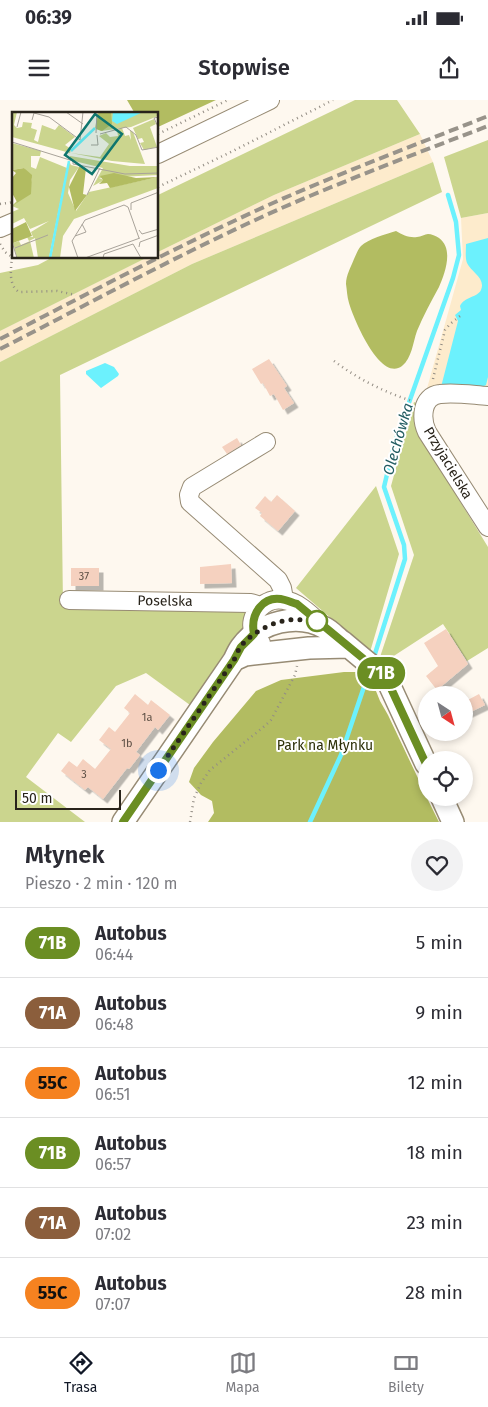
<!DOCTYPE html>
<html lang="pl">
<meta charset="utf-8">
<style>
:root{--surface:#fff;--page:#f2f2f3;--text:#2b2b33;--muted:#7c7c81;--line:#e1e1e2;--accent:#111827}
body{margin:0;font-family:"Fira Sans",sans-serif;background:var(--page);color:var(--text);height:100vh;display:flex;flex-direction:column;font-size:19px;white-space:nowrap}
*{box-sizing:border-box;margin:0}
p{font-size:16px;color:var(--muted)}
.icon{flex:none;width:28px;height:28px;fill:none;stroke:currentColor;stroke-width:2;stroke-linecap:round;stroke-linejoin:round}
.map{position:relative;height:722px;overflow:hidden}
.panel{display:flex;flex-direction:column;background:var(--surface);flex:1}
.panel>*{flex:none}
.badge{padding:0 10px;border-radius:16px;font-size:18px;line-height:32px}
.needle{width:32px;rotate:144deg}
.controls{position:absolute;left:418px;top:586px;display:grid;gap:10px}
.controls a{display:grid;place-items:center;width:55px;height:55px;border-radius:50%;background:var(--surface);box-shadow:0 2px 8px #0003;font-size:25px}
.scale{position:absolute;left:15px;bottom:12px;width:106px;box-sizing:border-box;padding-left:5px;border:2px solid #29241b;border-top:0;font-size:14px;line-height:18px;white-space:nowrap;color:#29241b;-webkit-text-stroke:4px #fff;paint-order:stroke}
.you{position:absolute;width:25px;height:25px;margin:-12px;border:4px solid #fff;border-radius:50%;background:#1a73e8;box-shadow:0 0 0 8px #1a73e833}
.map>.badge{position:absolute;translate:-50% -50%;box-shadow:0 0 0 2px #fff}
.round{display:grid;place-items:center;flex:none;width:52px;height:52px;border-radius:26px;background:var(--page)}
.head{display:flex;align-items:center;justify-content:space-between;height:85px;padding:0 25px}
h1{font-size:24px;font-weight:600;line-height:38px}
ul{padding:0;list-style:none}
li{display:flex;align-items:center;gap:15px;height:70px;padding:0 25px;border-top:1px solid var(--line)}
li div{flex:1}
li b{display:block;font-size:19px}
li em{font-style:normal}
li .badge{min-width:55px;font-weight:700;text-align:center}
.status{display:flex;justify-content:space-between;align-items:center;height:35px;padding:0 25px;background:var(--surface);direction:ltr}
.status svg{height:14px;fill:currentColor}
header{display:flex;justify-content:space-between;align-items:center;height:65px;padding:0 25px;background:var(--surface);font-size:22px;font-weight:600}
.tabs{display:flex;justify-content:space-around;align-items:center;height:70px;border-top:1px solid var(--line);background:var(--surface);font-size:14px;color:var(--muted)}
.tabs a{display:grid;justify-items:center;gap:2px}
.tabs .on{color:var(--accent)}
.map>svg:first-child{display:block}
.built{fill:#fdebcc}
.green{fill:#cbd58e}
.forest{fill:#b2bc61}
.water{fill:#6cf1fd}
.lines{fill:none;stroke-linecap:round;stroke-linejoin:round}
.stream{stroke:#6cf1fd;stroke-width:4.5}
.building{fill:#f5d1bf;filter:url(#shadow)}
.minor-casing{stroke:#978b74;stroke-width:20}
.tertiary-casing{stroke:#978b74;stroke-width:24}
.path{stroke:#938d84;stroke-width:2.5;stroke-dasharray:1 4;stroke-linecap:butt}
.minor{stroke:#fff;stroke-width:18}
.tertiary{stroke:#fff;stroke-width:21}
.rail{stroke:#98938a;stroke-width:4;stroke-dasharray:10 5;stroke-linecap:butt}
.line-casing{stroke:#fff;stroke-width:11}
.line{stroke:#6b8e23;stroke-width:8}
.walk{stroke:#29241b;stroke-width:5;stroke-dasharray:0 9}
.stop-dot{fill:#fff;stroke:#6b8e23;stroke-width:2.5}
.labels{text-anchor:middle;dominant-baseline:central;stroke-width:4;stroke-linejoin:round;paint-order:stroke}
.number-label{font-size:11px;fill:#5c4f44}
.street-label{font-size:14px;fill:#29241b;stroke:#fff}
.park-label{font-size:14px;fill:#2d3008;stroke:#fff}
.water-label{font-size:15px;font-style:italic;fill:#245d62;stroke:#fff}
.inset-river{fill:none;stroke:#6cf1fd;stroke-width:2.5}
.inset-road{fill:none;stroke:#a9a39a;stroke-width:1}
.view{fill:#0f766e;fill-opacity:0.15;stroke:#0f766e;stroke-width:2.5}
.inset-edge{fill:none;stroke:#29241b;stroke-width:2.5}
</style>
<div class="status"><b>06:39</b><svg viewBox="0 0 49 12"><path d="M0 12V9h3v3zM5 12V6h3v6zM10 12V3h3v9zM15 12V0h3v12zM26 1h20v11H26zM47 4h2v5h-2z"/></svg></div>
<header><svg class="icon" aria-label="menu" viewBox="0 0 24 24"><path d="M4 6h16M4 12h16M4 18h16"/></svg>Stopwise<svg class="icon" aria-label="share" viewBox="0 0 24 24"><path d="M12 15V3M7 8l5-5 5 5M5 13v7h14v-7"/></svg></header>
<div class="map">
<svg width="488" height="722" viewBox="0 0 488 722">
<defs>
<filter id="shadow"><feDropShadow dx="4.5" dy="4.5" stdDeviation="0" flood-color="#0004"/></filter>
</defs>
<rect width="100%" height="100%" fill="#fef8ef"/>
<path class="built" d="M420 34 433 62 192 164 0 262V231L146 158H158V152L274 95Z
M488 113V292H426L463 159 461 118Z"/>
<path class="green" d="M355 0H397L420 34 274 95 158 152V95Z
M488 40V113L461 118 444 57Z
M433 62 442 92 60 275 63 505 247 510 244 530 190 605 146 573 116 586 71 642 58 633 26 677 85 722H0V262L192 164Z
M51 158H146L0 231V173L38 165Z
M414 302 418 304 417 331 488 447V548L467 561 443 524 386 561 380 557 414 455 391 386Z
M376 386 399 454 370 552 296 488Z"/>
<path class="forest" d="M127 0H216L158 27V14H134V12Z
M396 131C403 135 409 138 417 137 421 137 425 134 428 134 431 134 436 136 439 138 454 149 445 173 439 187 431 202 423 216 417 231 413 242 412 258 402 266 380 283 353 217 349 203 347 197 347 190 346 184 346 175 351 167 354 159 356 155 358 149 361 146 368 139 386 134 396 131Z
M344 572H360L374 586 380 601 388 615 426 695V698H427L439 722H208L214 713 212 701 201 695 189 682 194 668 213 642 256 591 281 580Z"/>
<path class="water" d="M488 138V277L486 285 484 286 441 287 458 221 455 215 461 210 460 206C465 196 477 198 481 190 486 178 471 172 467 163 465 158 466 150 466 144Z
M105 263 114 267 119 274 118 276 101 288 86 274V271Z"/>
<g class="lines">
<path class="stream" d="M373 560 405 459 404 445 384 387 394 345 453 178 459 155 456 122 448 95
M310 722 341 655 369 572"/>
</g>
<path class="building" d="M269 259 287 286 284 288 294 303 283 310 274 294 270 296 263 283 261 284 252 269Z
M237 338 241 345 227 354 222 347Z
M277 395 295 411 278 431 260 416 262 413 255 408 265 396 271 402Z
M231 464 232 483 200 484V467Z
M71 468H99V486H71Z
M446 529 468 564 437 590 426 576 438 566 424 543Z
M135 594 148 605 151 600 170 615 158 630 155 627 136 652 140 655 129 669 127 668 103 699 88 687 85 690 61 671 69 661 77 667 83 659 95 669 111 649 99 640 109 627 115 632 130 613 124 608Z
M479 594 485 605 464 615V602Z"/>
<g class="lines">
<g class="minor-casing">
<path id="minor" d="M158 54 270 0
M0 128 14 122
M488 296C473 295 455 292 440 294 421 296 421 319 427 332L488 427
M266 342 192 387 189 395 190 402 278 480 282 488 284 499
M69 500 251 503 261 506
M261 543C259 540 255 537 254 534 246 515 266 496 284 500 299 502 312 516 323 526"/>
</g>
<g class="tertiary-casing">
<path id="tertiary" d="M234 560 245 555 309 548 349 547
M442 698 453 722
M123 722 234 560C236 556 238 551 241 547 259 522 298 512 325 528 331 531 337 538 343 542 356 553 369 564 382 574L389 584 426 664"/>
</g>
<path class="path" d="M158 34 228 0
M158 87 233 51 333 0
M0 104 14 102
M0 144 5 152 12 157H14
M12 157C11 169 8 185 19 192L57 191 76 195
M334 261C358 279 384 292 412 301
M433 279 445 230 450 224 460 216
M190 722 194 698 201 683 210 670 266 625 271 620 295 575 297 566"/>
<use href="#minor" class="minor"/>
<use href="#tertiary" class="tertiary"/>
<path class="rail" d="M0 239C87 194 174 148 264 107 337 74 413 46 488 16
M0 249C94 201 187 150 284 107 351 78 420 52 488 26"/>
</g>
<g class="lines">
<g class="line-casing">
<path id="line" d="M123 722 234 560 241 547 254 534C250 514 263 494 285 500 289 501 293 503 297 504L382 574 389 584 426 664"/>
</g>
<use href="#line" class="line"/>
<path class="walk" d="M158 670 234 560C236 556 238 550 241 546 257 527 289 513 313 523L310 514 317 521"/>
</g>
<circle class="stop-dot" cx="317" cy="521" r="10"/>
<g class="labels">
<g class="number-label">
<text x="84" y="476">37</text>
<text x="147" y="617">1a</text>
<text x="127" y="643">1b</text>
<text x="84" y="674">3</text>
</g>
<g class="street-label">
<text transform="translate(448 363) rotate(59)">Przyjacielska</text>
<text transform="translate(165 501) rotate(1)">Poselska</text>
</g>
<g class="park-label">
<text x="325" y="645">Park na Młynku</text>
</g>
<g class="water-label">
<text transform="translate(398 339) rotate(-74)">Olechówka</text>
</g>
</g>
<g transform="translate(12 12)">
<rect width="146" height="146" fill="#fef8ef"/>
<path d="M0 0H5L2 13 5 16 10 15 11 10 20 11 19 16 25 18 22 28 26 30 30 13 43 18 47 13 63 25 53 33 59 37 58 41 0 25ZM86 0H146V4L119 15 89 19 83 16ZM142 7 144 12 138 15 145 35 132 38 128 31 132 30 130 26 126 27 121 16ZM110 16 113 24 117 23 119 28 118 18 121 20 133 52H146H133L100 49 59 41 88 45 97 32 87 24 94 21 98 25 106 24 105 18ZM0 31 29 39 28 44H19V55L24 57 28 45 55 56 37 146H26L23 126 17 129 15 125H21L19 120 37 109 18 117 12 106 0 112V100L7 97 0 94 17 76 20 67 12 56 0 58ZM58 44 118 54H146V63L87 66 92 68 81 74 91 56 58 48ZM57 49 59 53 67 55 58 68 56 81 64 99 77 80 146 65V76L62 107 51 124 48 146H39ZM7 129 9 133 18 129 22 146H5L1 131Z" fill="#cbd58e"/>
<path d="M89 0H99L100 12 90 19 84 17 86 2ZM67 55 74 56 71 82 75 83 63 99 57 75ZM12 56 20 63 19 82 0 94 5 90 0 81V66L4 61 0 58ZM102 61 124 66 146 65 98 76 95 71 87 72 91 68 88 64ZM14 110 20 124 1 131 0 117Z" fill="#b2bc61"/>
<path d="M101 0H131L105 12 100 9Z" fill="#6cf1fd"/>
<path class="inset-river" d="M59 39 83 16M38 146 57 49"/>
<path class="inset-road" d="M54 0 71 12M147 5 142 6 147 17M20 8 22 1 37 5 68 28 71 0M5 15 9 0M84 21 85 0M88 22 114 15 124 23 130 38 147 35M0 30 61 49V52L113 62 147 61M79 33H86L85 23M75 83 88 56M119 98V91L147 80M127 118 130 122 147 117M63 124 74 120 70 112M0 130 5 146M127 135 128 130 147 123M3 136 36 123M66 146 60 129 73 108 112 93 116 95 127 126M73 146 128 126M91 146 92 142 121 132 129 146"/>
<path class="view" d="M83 2 110 22 80 62 53 43Z"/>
<rect width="146" height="146" class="inset-edge"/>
</g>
</svg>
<div class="controls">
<a><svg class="needle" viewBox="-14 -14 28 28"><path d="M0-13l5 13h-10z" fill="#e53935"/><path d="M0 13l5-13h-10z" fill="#7c7c81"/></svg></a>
<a><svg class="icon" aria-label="locate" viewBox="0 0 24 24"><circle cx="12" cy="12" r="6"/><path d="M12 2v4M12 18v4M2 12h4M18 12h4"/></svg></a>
</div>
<div class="scale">50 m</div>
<div class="you" style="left:158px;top:670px"></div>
<b class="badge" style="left:381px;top:573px;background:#6b8e23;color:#fff">71B</b>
</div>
<section class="panel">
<div class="head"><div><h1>Młynek</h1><p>Pieszo · 2 min · 120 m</p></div><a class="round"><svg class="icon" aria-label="heart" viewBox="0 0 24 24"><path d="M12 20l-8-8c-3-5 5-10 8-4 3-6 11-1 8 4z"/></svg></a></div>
<ul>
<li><span class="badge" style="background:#6b8e23;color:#fff">71B</span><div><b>Autobus</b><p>06:44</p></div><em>5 min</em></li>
<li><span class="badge" style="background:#8b5e3c;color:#fff">71A</span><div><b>Autobus</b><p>06:48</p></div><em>9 min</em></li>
<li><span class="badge" style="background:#f58220;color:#111">55C</span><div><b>Autobus</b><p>06:51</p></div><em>12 min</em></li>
<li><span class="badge" style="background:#6b8e23;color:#fff">71B</span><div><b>Autobus</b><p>06:57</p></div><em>18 min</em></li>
<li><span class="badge" style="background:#8b5e3c;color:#fff">71A</span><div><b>Autobus</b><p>07:02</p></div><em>23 min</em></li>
<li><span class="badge" style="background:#f58220;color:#111">55C</span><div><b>Autobus</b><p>07:07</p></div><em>28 min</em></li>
</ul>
</section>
<nav class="tabs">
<a class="on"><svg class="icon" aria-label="directions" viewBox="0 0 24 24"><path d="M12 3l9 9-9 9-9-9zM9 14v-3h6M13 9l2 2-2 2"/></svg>Trasa</a>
<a><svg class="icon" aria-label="map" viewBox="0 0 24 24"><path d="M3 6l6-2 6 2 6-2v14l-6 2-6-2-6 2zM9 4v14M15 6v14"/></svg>Mapa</a>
<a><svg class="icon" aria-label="tickets" viewBox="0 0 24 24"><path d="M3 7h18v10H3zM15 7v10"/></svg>Bilety</a>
</nav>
